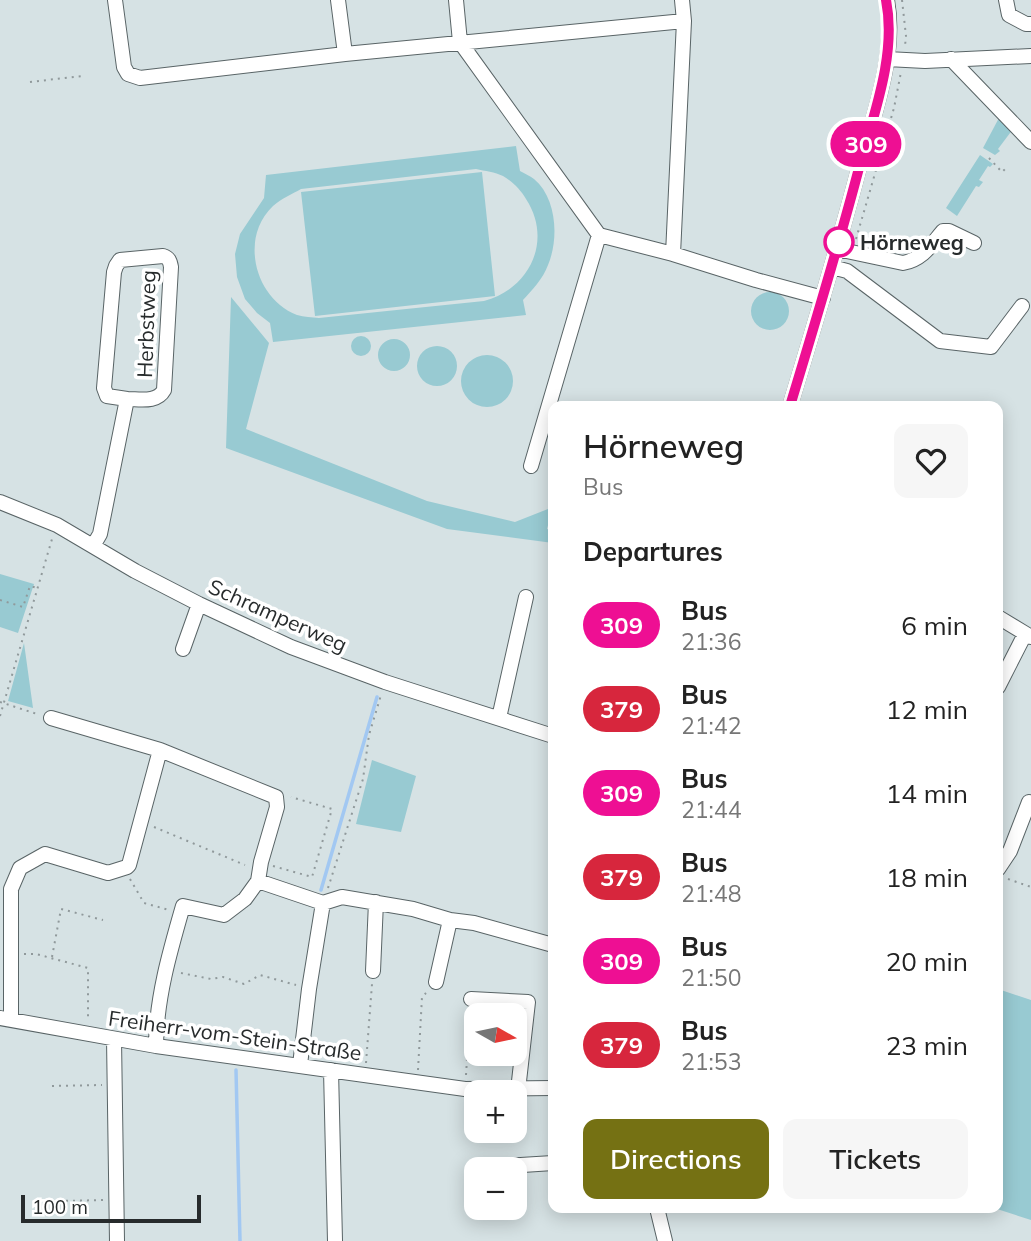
<!DOCTYPE html>
<meta charset="utf-8">
<style>
:root{--surface:#fff;--page:#f6f6f6;--text:#222;--muted:#767676;--accent:#757113}
body{margin:0;font-family:Mulish,sans-serif;background:var(--page);color:var(--text);height:100vh;display:flex;flex-direction:column;font-size:26px;white-space:nowrap}
*{box-sizing:border-box;margin:0}
p{font-size:23px;color:var(--muted)}
.icon{flex:none;width:38px;height:38px;fill:none;stroke:currentColor;stroke-width:2;stroke-linecap:round;stroke-linejoin:round}
.map{position:relative;flex:1;overflow:hidden}
.details{position:absolute;left:548px;top:401px;width:455px;height:812px;display:flex;flex-direction:column;background:var(--surface);border-radius:14px;box-shadow:0 4px 18px #0003}
.details>*{flex:none}
.badge{padding:0 14px;border-radius:23px;font-size:24px;line-height:46px}
.needle{width:46px;rotate:99deg}
.tools{position:absolute;left:464px;top:1003px;display:grid;gap:14px}
.tools a{display:grid;place-items:center;width:63px;height:63px;border-radius:14px;background:var(--surface);box-shadow:0 4px 18px #0003;font-size:35px}
.scale{position:absolute;left:21px;bottom:18px;width:180px;box-sizing:border-box;padding-left:7px;border:4px solid #272b2c;border-top:0;font-size:19px;line-height:24px;white-space:nowrap;color:#272b2c;-webkit-text-stroke:5px #fff;paint-order:stroke}
.map>.badge{position:absolute;translate:-50% -50%;box-shadow:0 0 0 4px #fff}
h2{padding:0 35px;font-size:26px;line-height:63px}
.round{display:grid;place-items:center;flex:none;width:74px;height:74px;border-radius:14px;background:var(--page)}
.head{display:flex;align-items:center;justify-content:space-between;height:119px;padding:0 35px}
h1{font-size:33px;font-weight:600;line-height:52px}
.primary-button{display:flex;gap:14px;margin-top:auto;padding:14px 35px}
.primary-button a{flex:1;height:80px;border-radius:14px;background:var(--accent);color:#fff;font-size:28px;font-weight:600;line-height:80px;text-align:center}
.primary-button a+a{background:var(--page);color:var(--text)}
ul{padding:0;list-style:none}
li{display:flex;align-items:center;gap:21px;height:84px;padding:0 35px}
li div{flex:1}
li b{display:block;font-size:26px}
li em{font-style:normal}
li .badge{min-width:77px;font-weight:700;text-align:center}
.map>svg:first-child{display:block}
.green{fill:#98cad2;fill-rule:evenodd}
.lines{fill:none;stroke-linecap:round;stroke-linejoin:round}
.stream{stroke:#a2c8f2;stroke-width:3.5}
.minor-casing{stroke:#596466;stroke-width:16}
.path{stroke:#90999b;stroke-width:2;stroke-dasharray:2 5;stroke-linecap:butt}
.minor{stroke:#fff;stroke-width:14}
.line-casing{stroke:#fff;stroke-width:16}
.line{stroke:#ee0f93;stroke-width:10}
.stop-dot{fill:#fff;stroke:#ee0f93;stroke-width:3.5}
.labels{text-anchor:middle;dominant-baseline:central;stroke-width:7;stroke-linejoin:round;paint-order:stroke}
.stop-label{font-size:21px;font-weight:bold;fill:#272b2c;stroke:#fff;text-anchor:start}
.street-label{font-size:21px;fill:#272b2c;stroke:#fff}
</style>
<div class="map">
<svg width="1031" height="1241" viewBox="0 0 1031 1241">
<rect width="100%" height="100%" fill="#d6e2e4"/>
<path class="green" d="M1000 116 1013 129 998 149 1000 151 995 155 983 148Z
M516 146 520 171C524 173 530 176 534 179 557 198 559 239 548 265 543 279 532 290 523 300L526 315 273 342 270 323 257 313 245 299 237 277 235 254 240 234 264 198 266 175ZM476 169C485 171 495 172 503 176 512 181 521 190 526 199 553 240 530 289 484 301L319 318C312 317 304 317 297 315 255 299 239 238 273 206 281 199 292 194 301 189Z
M980 155 993 164 990 167 988 166 979 180 983 182 979 187 976 186 957 216 946 208Z
M482 172 495 296 315 316 301 192Z
M751 311a19 19 0 1 1 38 0a19 19 0 1 1-38 0Z
M231 297 269 343 246 429 427 501 515 522 553 507 547 529 553 531V543L447 529 226 448Z
M351 346a10 10 0 1 1 20 0a10 10 0 1 1-20 0Z
M378 355a16 16 0 1 1 32 0a16 16 0 1 1-32 0Z
M417 366a20 20 0 1 1 40 0a20 20 0 1 1-40 0Z
M461 381a26 26 0 1 1 52 0a26 26 0 1 1-52 0Z
M0 574 34 584 18 633 0 627Z
M24 643 33 708 8 701Z
M372 760 416 776 401 832 356 824Z
M998 989 1031 1000V1220L994 1208H998Z"/>
<g class="lines">
<path class="stream" d="M321 890 377 697
M236 1070 240 1241"/>
<g class="minor-casing">
<path id="minor" d="M115 0 124 67 128 74 140 78 345 54
M338 0 345 54 684 21
M456 0 460 42 599 235 673 254 756 280 823 298
M1006 0 1009 15 1026 24H1031
M887 59 925 61 1031 56
M951 59 1031 142
M837 249 903 263C923 259 931 245 943 231H949L974 243
M673 254 684 21 682 0
M832 267 847 271 940 341 991 347 1022 306
M790 406C814 327 838 248 859 168 873 117 897 54 887 0
M531 466 599 235
M0 502 57 525 135 571 199 604 291 647 385 682 553 736
M93 546 100 534 127 399C140 399 157 403 164 390L171 267C170 261 169 258 163 256L120 260 116 266 114 272 104 388 107 396 127 399
M998 617 1031 637
M183 649 199 604
M998 687 1025 634
M499 718 526 597
M998 869 1010 851 1029 802
M258 881 323 903 342 897 413 909 450 920 474 923 553 945
M373 971 376 902
M436 982 450 920
M471 999 528 1002 518 1090
M0 1018 156 1046 465 1089 553 1088
M11 1020V889L20 868 45 854 108 873 127 867 129 865 160 750 51 718
M114 1039 117 1241
M156 1046C156 999 170 951 183 906L224 915 245 899 258 881 261 862 277 807 276 797 160 750
M300 1065 309 989 323 903
M331 1070 335 1241
M500 1169 506 1166 553 1163
M657 1208 665 1241"/>
</g>
<path class="path" d="M902 0 906 36 905 46
M30 82 82 76
M989 158 1001 171 1003 169 1005 171
M856 239 894 108 901 72
M0 600 23 607 30 586 37 588
M0 702 37 714
M0 716 52 539
M154 827 245 865
M273 866 312 877 332 809 291 797
M130 879 144 903 169 910
M1008 879 1031 887
M328 888 363 779 369 735 381 695
M24 954H36L88 968V1020
M52 957 61 909 103 920
M181 973 211 979 223 977 244 984 260 975 296 985
M366 1063 372 984
M418 1070 422 997 426 993
M466 1075 470 1011
M52 1086 102 1085
M59 1201 104 1200"/>
<use href="#minor" class="minor"/>
</g>
<g class="lines">
<g class="line-casing">
<path id="line" d="M790 406C814 327 838 248 859 168 873 116 897 55 886 0"/>
</g>
<use href="#line" class="line"/>
</g>
<circle class="stop-dot" cx="839" cy="242" r="14"/>
<g class="labels">
<g class="stop-label">
<text x="860" y="242">Hörneweg</text>
</g>
<g class="street-label">
<text transform="translate(146 324) rotate(-88)">Herbstweg</text>
<text transform="translate(278 615) rotate(24)">Schramperweg</text>
<text transform="translate(235 1035) rotate(8)">Freiherr-vom-Stein-Straße</text>
</g>
</g>
</svg>
<div class="tools">
<a><svg class="needle" viewBox="-14 -14 28 28"><path d="M0-13l5 13h-10z" fill="#e53935"/><path d="M0 13l5-13h-10z" fill="#767676"/></svg></a>
<a>+</a>
<a>−</a>
</div>
<div class="scale">100 m</div>
<b class="badge" style="left:866px;top:144px;background:#ee0f93;color:#fff">309</b>
<section class="details">
<div class="head"><div><h1>Hörneweg</h1><p>Bus</p></div><a class="round"><svg class="icon" aria-label="heart" viewBox="0 0 24 24"><path d="M12 20l-8-8c-3-5 5-10 8-4 3-6 11-1 8 4z"/></svg></a></div>
<h2>Departures</h2>
<ul>
<li><span class="badge" style="background:#ee0f93;color:#fff">309</span><div><b>Bus</b><p>21:36</p></div><em>6 min</em></li>
<li><span class="badge" style="background:#d7263d;color:#fff">379</span><div><b>Bus</b><p>21:42</p></div><em>12 min</em></li>
<li><span class="badge" style="background:#ee0f93;color:#fff">309</span><div><b>Bus</b><p>21:44</p></div><em>14 min</em></li>
<li><span class="badge" style="background:#d7263d;color:#fff">379</span><div><b>Bus</b><p>21:48</p></div><em>18 min</em></li>
<li><span class="badge" style="background:#ee0f93;color:#fff">309</span><div><b>Bus</b><p>21:50</p></div><em>20 min</em></li>
<li><span class="badge" style="background:#d7263d;color:#fff">379</span><div><b>Bus</b><p>21:53</p></div><em>23 min</em></li>
</ul>
<div class="primary-button"><a>Directions</a><a>Tickets</a></div>
</section>
</div>
